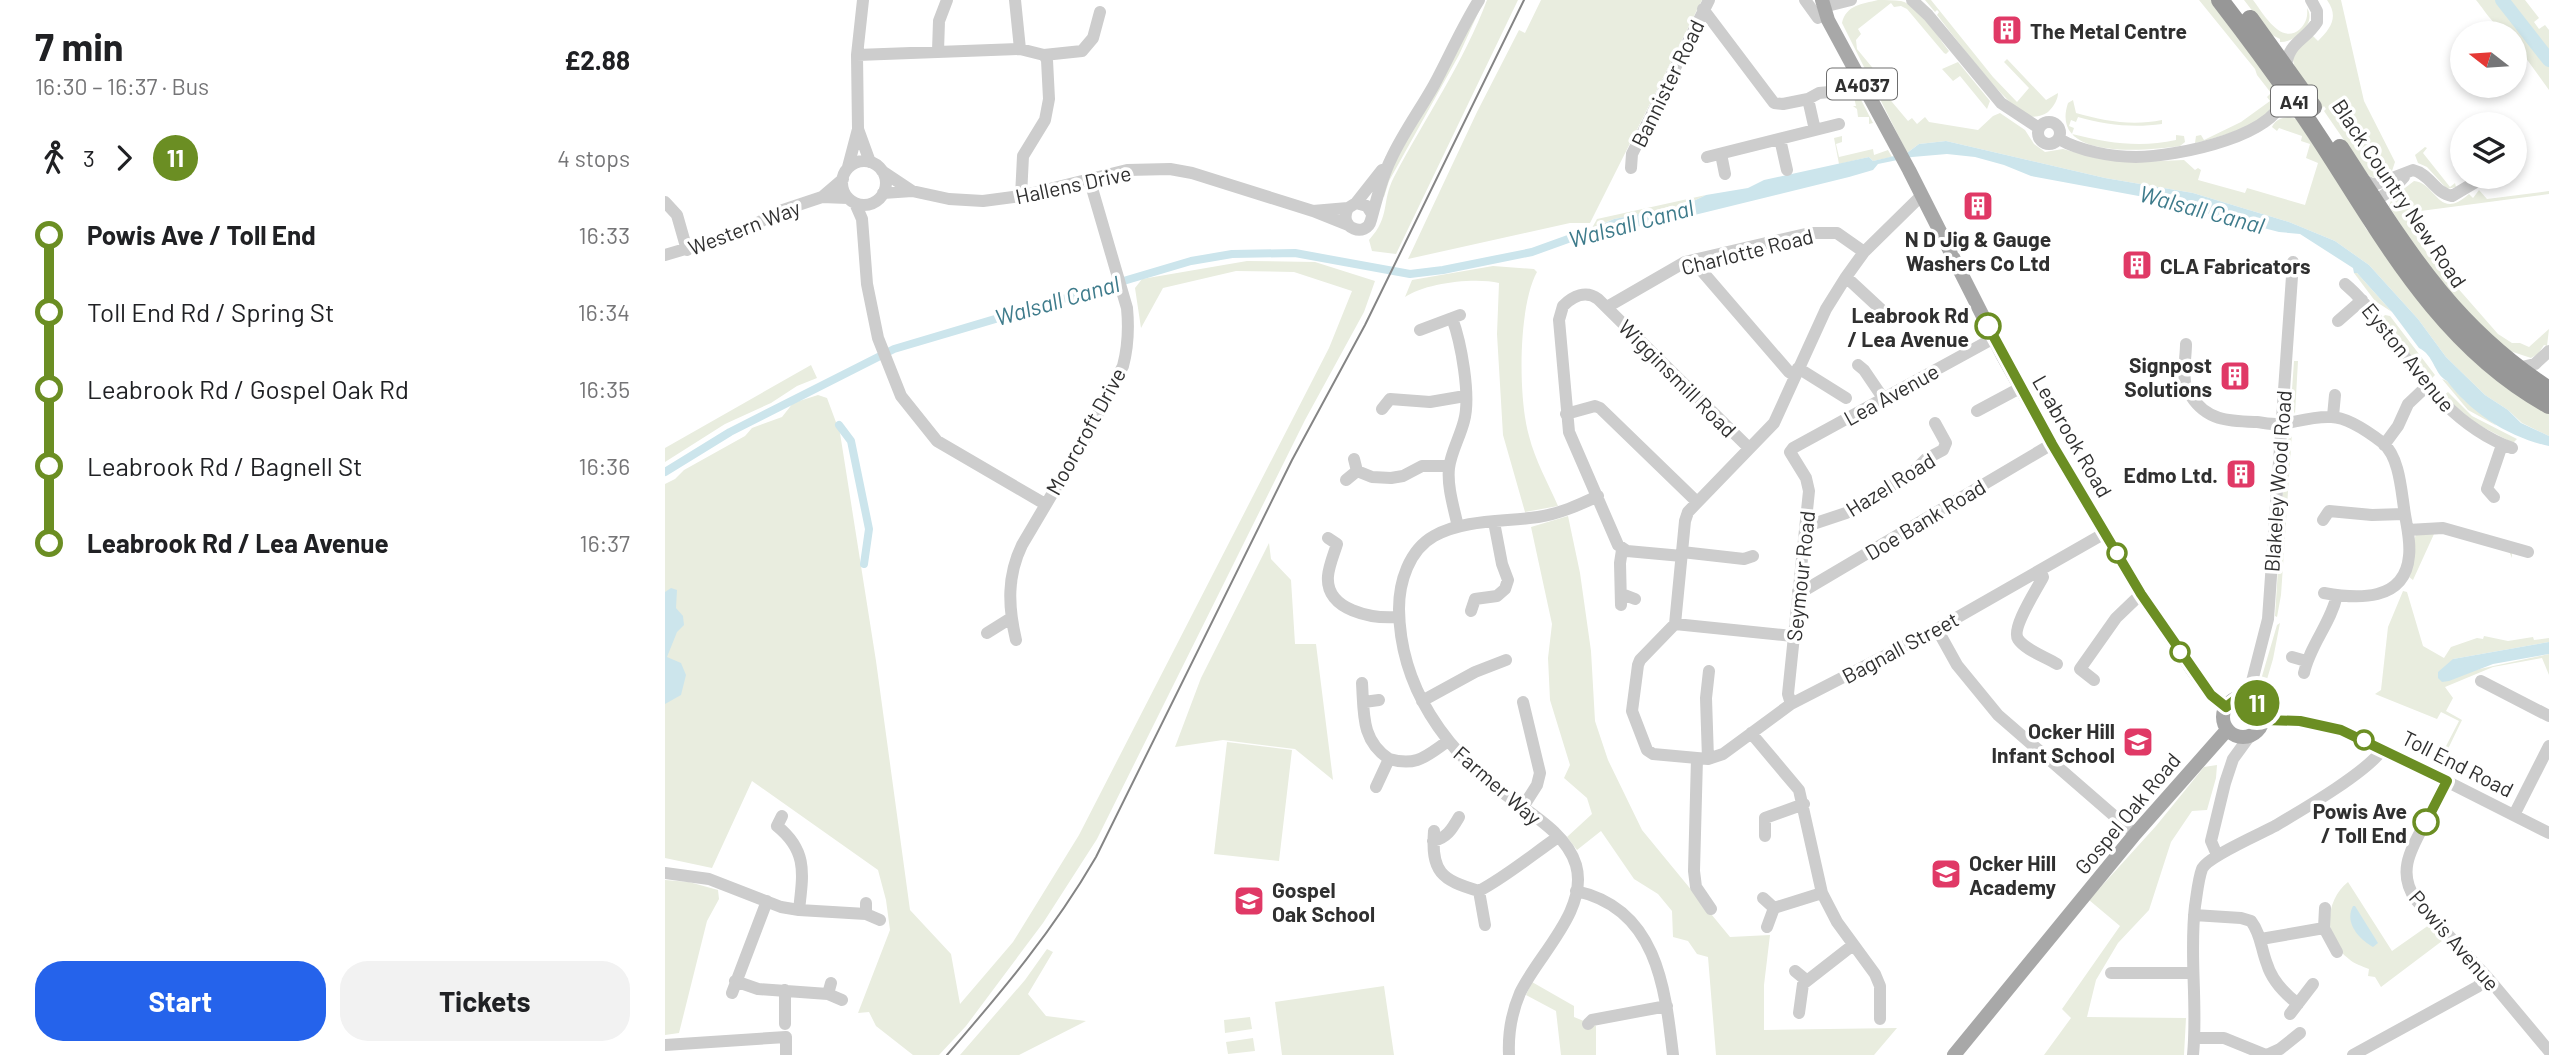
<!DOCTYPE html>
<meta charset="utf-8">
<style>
:root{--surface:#fff;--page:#f2f2f2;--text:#202124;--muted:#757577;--accent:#2563eb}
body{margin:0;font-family:Barlow,sans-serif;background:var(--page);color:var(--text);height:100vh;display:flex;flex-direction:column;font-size:26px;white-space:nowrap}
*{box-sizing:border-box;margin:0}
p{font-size:23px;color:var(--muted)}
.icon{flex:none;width:38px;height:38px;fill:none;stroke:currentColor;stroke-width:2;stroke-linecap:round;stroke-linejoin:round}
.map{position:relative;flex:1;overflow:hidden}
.drawer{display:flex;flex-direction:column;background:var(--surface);width:665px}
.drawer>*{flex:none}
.badge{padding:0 14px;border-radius:23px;font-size:24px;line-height:46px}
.needle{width:46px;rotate:287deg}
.controls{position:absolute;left:1785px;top:21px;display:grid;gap:14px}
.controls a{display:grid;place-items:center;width:77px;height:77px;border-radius:50%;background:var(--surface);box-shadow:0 4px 10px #0003;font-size:35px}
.map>.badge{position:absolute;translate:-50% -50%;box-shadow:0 0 0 4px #fff}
.legs{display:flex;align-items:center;gap:10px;height:77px;padding:0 35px;font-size:23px}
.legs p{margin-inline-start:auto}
.summary{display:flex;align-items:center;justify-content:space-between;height:119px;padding:0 35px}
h1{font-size:38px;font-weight:700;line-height:52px}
.action{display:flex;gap:14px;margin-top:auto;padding:14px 35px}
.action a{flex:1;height:80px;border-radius:28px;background:var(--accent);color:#fff;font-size:28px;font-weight:700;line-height:80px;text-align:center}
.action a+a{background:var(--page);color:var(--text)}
ul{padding:0 35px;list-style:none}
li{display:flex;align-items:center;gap:24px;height:77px;font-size:26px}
li i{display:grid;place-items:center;width:10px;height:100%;margin:0 9px;background:currentColor}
li i::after{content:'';width:18px;height:18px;margin:-9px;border:5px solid;border-radius:50%;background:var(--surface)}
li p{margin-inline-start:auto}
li:first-child i{background:linear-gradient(#0000 50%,currentColor 0)}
li:last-child i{background:linear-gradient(currentColor 50%,#0000 0)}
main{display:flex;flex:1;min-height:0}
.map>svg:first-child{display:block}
.green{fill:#e9eddf}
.water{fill:#cce5ec}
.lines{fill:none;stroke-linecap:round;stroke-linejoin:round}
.canal{stroke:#cce5ec;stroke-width:8}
.river{stroke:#cce5ec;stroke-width:14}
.minor{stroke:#cdcdcd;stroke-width:12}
.major{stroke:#a8a8a8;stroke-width:14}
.highway{stroke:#979797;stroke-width:18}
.tram{stroke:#858585;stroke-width:2}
.line-1-casing{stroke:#fff;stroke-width:16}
.line-1{stroke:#6b8e23;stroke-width:10}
.stop-1-dot{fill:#fff;stroke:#6b8e23;stroke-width:3.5}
.labels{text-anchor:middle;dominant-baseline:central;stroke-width:7;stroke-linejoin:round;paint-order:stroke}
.shield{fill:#fff;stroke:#6e6e6e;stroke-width:2}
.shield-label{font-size:19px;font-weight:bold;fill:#303030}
.poi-label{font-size:21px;font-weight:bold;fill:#303030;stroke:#fff;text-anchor:start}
.street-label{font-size:21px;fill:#303030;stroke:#fff}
.stop-label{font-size:21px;font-weight:bold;fill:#303030;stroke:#fff;text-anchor:end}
.water-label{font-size:23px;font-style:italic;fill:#3e7b8b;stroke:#fff}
</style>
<main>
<section class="drawer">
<div class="summary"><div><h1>7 min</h1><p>16:30 – 16:37 · Bus</p></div><b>£2.88</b></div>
<div class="legs"><svg class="icon" aria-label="walk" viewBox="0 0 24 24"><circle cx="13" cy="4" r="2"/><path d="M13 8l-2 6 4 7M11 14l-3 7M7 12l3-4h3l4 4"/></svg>3<svg class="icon" aria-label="forward" viewBox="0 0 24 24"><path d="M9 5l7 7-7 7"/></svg><b class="badge" style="background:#6b8e23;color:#fff">11</b><p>4 stops</p></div>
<ul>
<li><i style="color:#6b8e23"></i><b>Powis Ave / Toll End</b><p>16:33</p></li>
<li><i style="color:#6b8e23"></i><span>Toll End Rd / Spring St</span><p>16:34</p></li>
<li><i style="color:#6b8e23"></i><span>Leabrook Rd / Gospel Oak Rd</span><p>16:35</p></li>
<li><i style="color:#6b8e23"></i><span>Leabrook Rd / Bagnell St</span><p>16:36</p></li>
<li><i style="color:#6b8e23"></i><b>Leabrook Rd / Lea Avenue</b><p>16:37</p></li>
</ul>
<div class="action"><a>Start</a><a>Tickets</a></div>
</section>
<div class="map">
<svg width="1884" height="1055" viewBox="0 0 1884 1055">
<rect width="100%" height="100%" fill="#fff"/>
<path class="green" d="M819 0 794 55 724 181 719 197 715 195 728 166Z
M822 0H853L731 254 707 251 704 240C726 216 716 202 729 177 760 118 799 62 822 0Z
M876 0H1037L925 223H905L743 259 812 112 854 30 860 33Z
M1213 0C1221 0 1229 0 1236 1 1257 7 1271 35 1284 51L1281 54 1279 53 1242 9 1236 6 1229 7 1226 3 1193 29 1196 34 1191 40 1192 49 1211 72 1206 77 1243 121 1247 118 1252 124 1260 117 1264 122 1313 130 1328 116 1335 113 1360 130 1369 144 1380 152 1398 149 1431 158 1473 162 1519 160 1530 170 1533 168 1536 170 1533 180 1580 193 1582 188 1640 205 1653 163 1641 158 1645 144 1636 141 1637 136 1614 128 1612 131 1607 127C1611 118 1622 115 1631 119L1687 202 1701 229 1884 412V436L1857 423 1843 410 1820 395 1781 357 1753 319 1704 265 1670 241 1624 222 1528 193 1440 178 1281 141 1254 144 1242 153 1177 23C1181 5 1197 4 1213 0Z
M1260 0H1266L1328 77 1352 102 1364 88 1339 62 1342 59 1381 100 1393 93C1393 99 1389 106 1384 111 1380 115 1370 118 1364 116 1342 108 1289 36 1272 15L1274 12 1272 10 1270 12Z
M1534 0H1549L1616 93C1613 99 1609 108 1604 112 1583 129 1555 137 1530 143L1531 136 1536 135 1539 140 1576 122 1605 101 1602 97 1606 93 1592 75 1590 69Z
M1579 0H1588C1598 13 1616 46 1635 29 1641 23 1643 17 1642 8 1652 23 1630 43 1615 42V39L1605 34Z
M1662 0H1676L1699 101 1730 162 1726 174 1723 168 1720 171 1725 175 1713 180 1703 175 1659 111 1661 109 1659 106 1657 108C1647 94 1626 71 1628 55 1629 48 1642 40 1647 35L1653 41C1666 28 1674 17 1662 0Z
M1811 0H1860L1874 18 1869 22 1874 29 1880 25 1884 30V90L1850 43V33C1832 33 1822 13 1811 0Z
M1293 62 1325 101 1322 109 1295 76 1288 81 1277 69Z
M1187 92 1193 94 1208 123 1204 124V117H1193L1192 109 1188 106H1191L1188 93 1181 95Z
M1408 100 1411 113C1439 121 1467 126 1497 120V124C1468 128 1441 125 1413 117L1411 122 1406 120 1404 126 1409 128 1407 134C1443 143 1475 148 1511 140V135L1519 136 1520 142 1515 146C1479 151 1384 160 1403 103Z
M1177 136V142L1171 144 1174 157 1208 149 1209 155 1223 150 1227 157 1208 161 1204 157 1174 164 1169 138Z
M1760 147 1762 148 1758 153 1785 187 1790 183 1791 187 1782 189 1762 167 1753 163 1750 155Z
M1749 181C1771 182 1773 222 1804 194L1808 198 1814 190 1822 199 1884 191V194L1748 212 1752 239 1762 253 1833 334 1847 343H1855L1864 347 1884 329 1882 346 1879 345 1873 354 1866 358 1839 349 1767 275 1724 206 1727 198Z
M1041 195 1018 206 949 219 927 228 932 219Z
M582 261 650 262 710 281 699 312 640 420 432 839 378 923 301 1026 274 1055H248L211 1026 204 1012 193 1013 225 930 221 900 213 870 87 781 47 868 0 858V484L10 479 19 470 80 436 87 428 117 417 128 403 153 395 162 398 175 433 211 661 245 910 286 954 295 1004 348 942 414 835 664 348 687 291 629 272 571 271 498 288 476 328 470 288 477 279Z
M828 266 869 269 872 272C853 306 853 398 864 436 870 460 883 483 893 506L860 512 838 435 832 334 834 283C810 277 760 283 740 297L747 280Z
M1689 273H1692L1727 312 1710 301Z
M1720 315 1725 316 1770 375 1765 380 1717 318Z
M1629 361H1633L1630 414 1626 404Z
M146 365 152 378 132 386 106 403 60 424 0 462V448Z
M1777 379 1782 381 1799 400 1832 426 1803 410Z
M1783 392 1807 416 1852 439 1848 443 1812 424 1778 396Z
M1627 433 1616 595 1612 617 1610 616 1621 443Z
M903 516 915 573 926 651 930 721 943 760 977 830 1065 937 1105 935 1099 985V1030L1232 1028 1209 1055H1051L1043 957 1032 954 1023 941 1008 937 1007 911 993 894 969 879 936 831 912 850 902 837 927 814 922 798 899 778 905 765 885 700 883 658 887 624 866 527Z
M1761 530 1780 532 1844 548 1847 550V558L1843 549 1780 533 1769 534 1748 580 1744 577C1751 563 1744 546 1752 533Z
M604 543 606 559 626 580 630 644H651L668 780 630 749 558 740 510 747 536 678Z
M1738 591 1742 592 1758 646 1779 658 1786 647 1812 638 1818 639 1819 636 1843 641 1868 637 1869 640 1884 638V642L1788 659 1810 670 1884 654V675L1877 658 1828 667 1780 687 1788 698 1781 711 1797 720 1782 751 1779 750 1794 721 1776 712 1772 719 1710 694 1716 690 1723 627Z
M1615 623 1608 659 1600 686 1601 696 1595 683 1612 625Z
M562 742 627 750 614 861 549 854Z
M1552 765 1551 778 1542 810 1527 811 1506 842 1484 910 1453 943 1431 980 1422 1017 1521 1018 1519 1055H1379L1406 1018 1397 1009 1455 926 1424 900 1491 826 1539 767Z
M0 880 24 882 53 890 54 899 42 921 14 1033 0 1035Z
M1683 882 1727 951 1764 925 1777 941 1716 987 1710 977 1703 976 1704 969C1697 966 1689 964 1684 959 1658 940 1659 901 1683 882Z
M382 949 388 952 363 994 381 1016 421 1021 354 1055H295L360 980Z
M867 982 909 1006V1017L931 1026V1055H896L891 1011 861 995Z
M719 986 729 1055H617L610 1002Z
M585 1017 587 1029 560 1033 559 1020Z
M588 1038 590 1051 563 1054 561 1042Z"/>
<path class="water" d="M1281 141 1440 178 1528 193 1624 222 1670 241 1704 265 1753 319 1781 357 1820 395 1843 410 1856 423 1884 436V446C1845 438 1806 413 1782 381 1769 374 1769 355 1754 348L1727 312 1692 273H1689L1688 268 1635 234 1614 232 1479 197 1366 176 1339 165 1310 157 1282 154 1247 157 1213 164 1208 170 1184 177 1001 222H991L944 234 933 232 931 227 949 219 1018 206 1041 195 1083 188 1099 180 1204 157 1208 161 1242 153 1254 144Z
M6 588 12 590 11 608 18 616 19 625 12 632 2 657 16 663 21 675 16 695 0 704V592Z
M1884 642V654L1828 664 1784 681 1777 682 1773 678V672L1788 659Z
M1688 906H1690L1713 943 1708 947C1694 939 1679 923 1688 906Z"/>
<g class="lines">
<path class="canal" d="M174 425 186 441 204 529 199 564
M0 472 65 432 229 349 526 261 567 254 630 253 745 274 778 270 867 252 917 234 942 228"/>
<path class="river" d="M1837 0 1884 60"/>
<path class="minor" d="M350 0 355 49
M1140 0 1153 18
M1247 0 1263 15 1336 103 1374 128
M1158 7 1186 0
M1038 9 1109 103 1118 104 1143 99 1154 93 1175 91 1195 81
M273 51 274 21 282 0
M192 55 355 49 379 55
M1621 67C1623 42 1640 41 1652 22V11L1646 0
M1143 99 1150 130
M1373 133a11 11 0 1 1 22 0a11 11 0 1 1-22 0Z
M193 129 192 55 198 0
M1115 139 1122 170
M1394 139C1415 151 1447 157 1471 157 1508 157 1624 136 1620 87
M1056 154 1060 174
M1042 157 1174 124
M177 183a22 22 0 1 1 44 0a22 22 0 1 1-44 0Z
M183 167 193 129 205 162
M966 168 967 154 1044 0
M217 171 247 191 218 193
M178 179 157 197 183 198
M1696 179 1709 185 1748 170C1765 174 1770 193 1787 196L1809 183
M247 191 284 199 318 201 356 196 462 170 505 169 527 173 648 211
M356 196 358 156 380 120 384 99 382 60 379 55 417 51 428 38 435 12
M1703 201C1716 200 1731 187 1739 177
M0 202 12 215 22 250
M190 203 197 219 202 284 213 338 236 396 272 441 380 504
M691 203 717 170
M683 208 648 211 683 225
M707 214 702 206 691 203 683 208C672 229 702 238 706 220 712 199 716 179 726 159 738 133 755 110 769 85 784 57 797 27 814 0
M0 255 74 233 115 211 157 197
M1032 260 1036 270 1124 372 1130 376
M1181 277 1222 315
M1680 284C1697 298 1709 316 1722 333 1757 380 1790 427 1847 448
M942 307 1020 262 1145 233H1172L1199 252
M787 318C796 342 806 396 799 421 795 437 786 452 784 468 782 487 789 508 793 527
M1673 321 1697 300
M755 330 795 315
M1521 344C1521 356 1518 370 1520 381 1520 387 1523 391 1526 396 1542 421 1564 421 1592 422 1600 423 1610 425 1618 424 1634 421 1650 416 1666 417 1682 417 1705 433 1718 443 1734 457 1736 488 1739 508 1741 524 1746 540 1744 556 1740 602 1692 599 1659 593
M1193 365 1199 370 1218 398
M1133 368 1181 398
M1852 368 1870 364 1884 351
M717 409 725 399 765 402 800 396
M1312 411 1355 388
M901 414 930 406 935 408 1031 501
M1668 416 1670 395
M1719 445 1733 426 1743 404 1762 386
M689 459 692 471 707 477 726 478 738 476 757 466H784
M681 480 692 471
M1829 497 1822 489 1837 445
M1658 520 1664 511 1707 515 1739 514
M1141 524 1151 523 1181 513 1247 473 1261 459 1278 450 1281 443 1270 423
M1743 530 1778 528 1863 552
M663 538 672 544C669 554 664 565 663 576 660 611 708 619 734 617
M1017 552 1079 559 1088 556
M1017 556 962 551 953 545 904 432 894 320 898 306C908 296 921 290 933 299L1084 448
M1375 570 1378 577C1372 589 1346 628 1353 639 1360 650 1381 657 1392 664
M1133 591 1140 590 1387 444
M957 594 970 599
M956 605 955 563 957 550
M806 611 810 599 832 596 840 589 843 580 837 564 829 522
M1010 624 1020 521 1023 512 1109 423 1161 309 1181 277 1199 252 1256 196
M1272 629 1292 665 1333 715 1470 834
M322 633 346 618
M1128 636 1010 624 1006 628 975 660 973 665 967 711 982 750 988 754 1043 759 1058 754 1126 704 1272 629 1440 533
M351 640C343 606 342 576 357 545L422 435 458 366C463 347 464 329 462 308L424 178
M1627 657 1641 661
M1639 673C1645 645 1666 623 1672 595
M1429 680 1415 669 1451 618 1476 594
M1816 681 1884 716
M697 683C699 714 696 740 724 759
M1583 697 1603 619 1628 262
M757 701 810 672 841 660
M699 702 714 700
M1126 704 1123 694 1144 491 1141 478 1125 452 1128 448 1329 338
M1599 720C1632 721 1661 725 1692 736L1884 833
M1086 733 1134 790 1157 893 1172 922 1210 974 1215 986V1019
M1032 758 1029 871 1031 887 1046 909
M1043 759 1041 698 1044 671
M1782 781C1774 796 1767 810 1759 825 1745 851 1732 873 1751 900L1823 978 1884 1051
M711 787 724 759C752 767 761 756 783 741
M858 807 872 785 875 773 858 702
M1849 815 1884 746
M117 816 112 826C143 851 138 874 134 910
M769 831C766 872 776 880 814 891
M1100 836V818L1139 804
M768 841C782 838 787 829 794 817
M1552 855 1546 841 1560 783 1568 759 1584 737
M0 873 44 879 116 907 134 910 201 914V903
M911 891C991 908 1000 986 1008 1055
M1098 898 1109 908 1157 893
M1660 908 1659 928 1672 952
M201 914 215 920
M1529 915 1576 918 1586 921C1596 934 1596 949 1602 964 1607 981 1619 993 1633 1004
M820 925 814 891C842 876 867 855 893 837
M1102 927 1109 908
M1596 939 1659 928
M1130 971 1141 980
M1446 973H1528
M70 981 93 989 163 994 166 983
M67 993 102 901
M163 994 177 1000
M1134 1013 1138 984 1188 945
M1625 1014 1648 984
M120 1024V990
M923 1024 927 1020 1002 1006
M1529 1038H1559L1601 1055
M0 1045 121 1037V1055
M844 1055C843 1033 846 1014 855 993 872 956 924 910 911 865 902 834 866 814 841 795 780 750 735 687 734 609 734 582 744 550 769 536 799 519 840 522 873 517 894 514 914 505 933 496
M1528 1055C1533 1005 1524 955 1530 906 1532 894 1533 880 1537 869 1542 857 1595 834 1610 826 1637 810 1701 773 1718 749
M1602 1055 1615 1049 1635 1033
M1688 1055 1812 987 1823 978"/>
<path class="major" d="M1157 0 1163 20 1244 170 1338 356 1387 444 1476 594 1527 669 1546 695 1561 707
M1558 717a20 20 0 1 1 40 0a20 20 0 1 1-40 0Z
M1289 1055 1470 834 1562 730"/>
<path class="highway" d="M1555 0C1595 52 1634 105 1669 161 1728 254 1784 350 1884 405
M1585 19 1648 107
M1675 148C1739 246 1784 325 1884 390"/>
<path class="tram" d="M282 1055C338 990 388 931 431 857L627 460 700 325 859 0"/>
</g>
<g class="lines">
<g class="line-1-casing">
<path id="line-1" d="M1323 326 1387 444 1476 594 1546 695 1561 707 1574 697C1590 697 1598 705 1599 720L1635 721 1676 730 1782 781 1761 822"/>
</g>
<use href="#line-1" class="line-1"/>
</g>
<defs>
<g id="building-square" transform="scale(1.575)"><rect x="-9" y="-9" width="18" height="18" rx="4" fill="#e03966" stroke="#fff"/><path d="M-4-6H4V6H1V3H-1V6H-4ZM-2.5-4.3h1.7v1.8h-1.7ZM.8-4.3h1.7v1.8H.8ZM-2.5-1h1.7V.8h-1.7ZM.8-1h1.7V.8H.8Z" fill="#fff"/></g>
<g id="school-square" transform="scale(1.575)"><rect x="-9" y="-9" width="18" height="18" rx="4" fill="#e03966" stroke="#fff"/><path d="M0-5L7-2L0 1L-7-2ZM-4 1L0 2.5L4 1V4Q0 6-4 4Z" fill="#fff"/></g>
</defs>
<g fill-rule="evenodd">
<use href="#building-square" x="1342" y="30"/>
<use href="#building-square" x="1313" y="206"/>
<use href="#building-square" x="1472" y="265"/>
<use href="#building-square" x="1570" y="376"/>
<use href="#building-square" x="1576" y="474"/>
<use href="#school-square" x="1473" y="742"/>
<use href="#school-square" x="1281" y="874"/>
<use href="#school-square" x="584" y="901"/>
</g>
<g class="stop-1-dot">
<circle cx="1323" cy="326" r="12"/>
<circle cx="1452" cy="553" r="9"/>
<circle cx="1515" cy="652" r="9"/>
<circle cx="1699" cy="740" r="9"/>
<circle cx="1761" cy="822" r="12"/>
</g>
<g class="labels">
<g class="shield">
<rect x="1162" y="68.5" width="70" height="31" rx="5"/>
<rect x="1606" y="85.5" width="46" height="31" rx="5"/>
</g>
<g class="shield-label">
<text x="1197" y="84">A4037</text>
<text x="1629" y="101">A41</text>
</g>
<g class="poi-label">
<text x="1365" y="30">The Metal Centre</text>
<text x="1313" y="238" text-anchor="middle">N D Jig &amp; Gauge<tspan x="1313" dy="24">Washers Co Ltd</tspan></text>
<text x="1495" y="265">CLA Fabricators</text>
<text x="1547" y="364" text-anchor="end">Signpost<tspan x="1547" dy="24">Solutions</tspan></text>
<text x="1553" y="474" text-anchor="end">Edmo Ltd.</text>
<text x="1450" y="730" text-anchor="end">Ocker Hill<tspan x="1450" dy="24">Infant School</tspan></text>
<text x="1304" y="862">Ocker Hill<tspan x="1304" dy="24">Academy</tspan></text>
<text x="607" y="889">Gospel<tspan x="607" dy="24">Oak School</tspan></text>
</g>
<g class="street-label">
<text transform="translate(1002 83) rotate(-64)">Bannister Road</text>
<text transform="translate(408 184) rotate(-12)">Hallens Drive</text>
<text transform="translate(1735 193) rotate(56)">Black Country New Road</text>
<text transform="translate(79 227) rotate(-21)">Western Way</text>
<text transform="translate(1082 251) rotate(-14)">Charlotte Road</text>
<text transform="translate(1744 357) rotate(51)">Eyston Avenue</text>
<text transform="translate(1013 378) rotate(45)">Wigginsmill Road</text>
<text transform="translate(1226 394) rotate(-29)">Lea Avenue</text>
<text transform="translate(420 431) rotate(-61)">Moorcroft Drive</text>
<text transform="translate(1408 436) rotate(60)">Leabrook Road</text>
<text transform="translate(1612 481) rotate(-86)">Blakeley Wood Road</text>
<text transform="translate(1225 484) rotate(-32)">Hazel Road</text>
<text transform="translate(1260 519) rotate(-31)">Doe Bank Road</text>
<text transform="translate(1135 576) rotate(-84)">Seymour Road</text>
<text transform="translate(1235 647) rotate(-28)">Bagnall Street</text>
<text transform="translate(1793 763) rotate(27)">Toll End Road</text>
<text transform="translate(833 785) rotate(41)">Farmer Way</text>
<text transform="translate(1462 813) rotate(-50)">Gospel Oak Road</text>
<text transform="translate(1790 940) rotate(49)">Powis Avenue</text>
</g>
<g class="stop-label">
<text x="1304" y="314">Leabrook Rd<tspan x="1304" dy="24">/ Lea Avenue</tspan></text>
<text x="1742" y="810">Powis Ave<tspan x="1742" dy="24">/ Toll End</tspan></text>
</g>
<g class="water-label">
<text transform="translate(1537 209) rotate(15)">Walsall Canal</text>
<text transform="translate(966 223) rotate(-15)">Walsall Canal</text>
<text transform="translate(392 300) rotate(-16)">Walsall Canal</text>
</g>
</g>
</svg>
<div class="controls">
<a><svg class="needle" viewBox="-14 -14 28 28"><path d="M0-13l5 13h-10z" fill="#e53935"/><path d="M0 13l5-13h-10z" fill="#757577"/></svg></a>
<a><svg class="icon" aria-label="layers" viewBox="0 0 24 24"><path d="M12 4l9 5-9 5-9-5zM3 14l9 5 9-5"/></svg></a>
</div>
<b class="badge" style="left:1592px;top:703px;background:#6b8e23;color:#fff">11</b>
</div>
</main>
